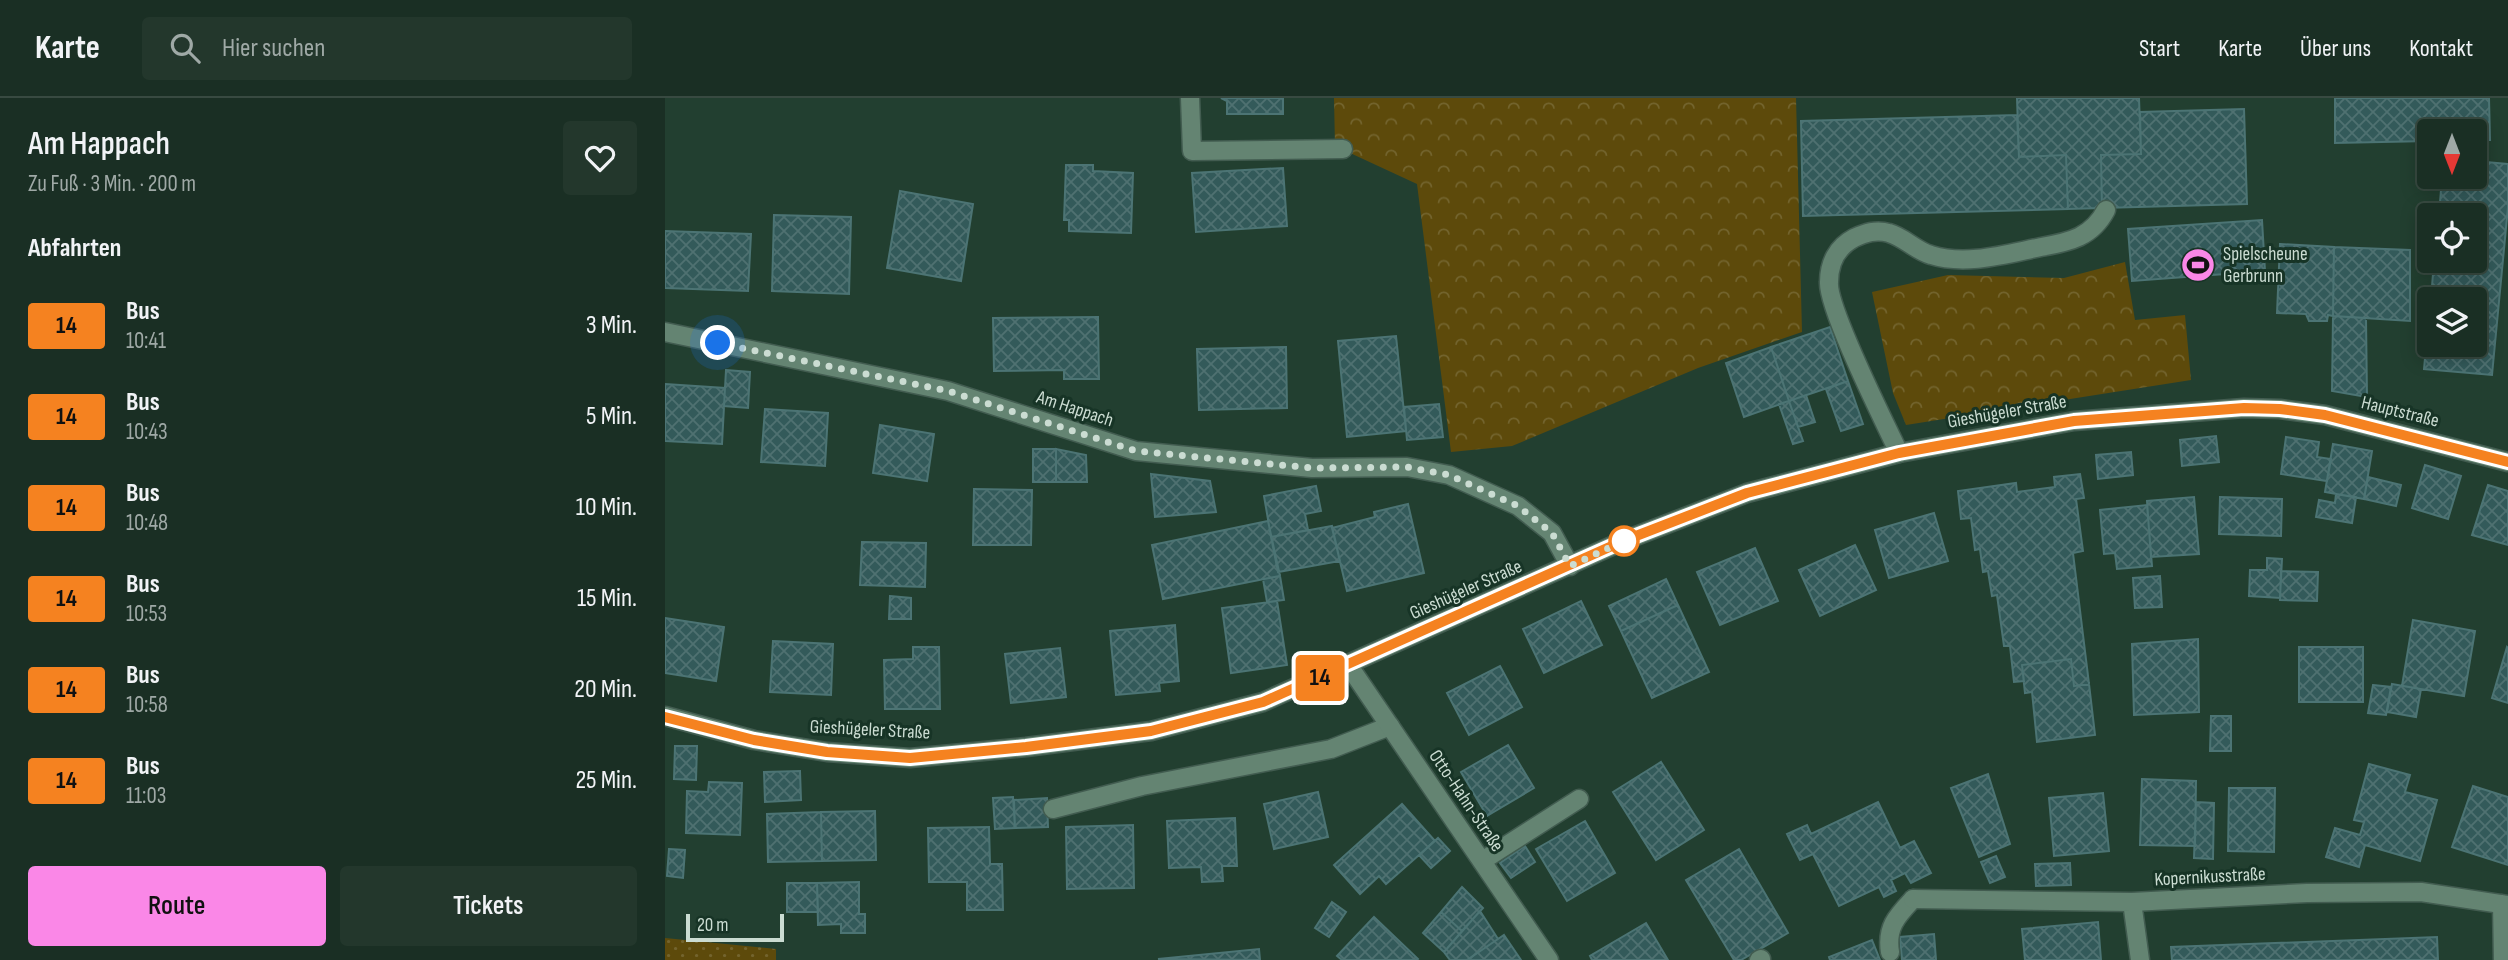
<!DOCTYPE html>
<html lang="de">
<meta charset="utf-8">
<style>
:root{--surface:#1a2f24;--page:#23372c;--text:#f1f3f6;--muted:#9fa9a6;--line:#384a41;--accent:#fa87e7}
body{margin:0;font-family:"Sofia Sans Condensed",sans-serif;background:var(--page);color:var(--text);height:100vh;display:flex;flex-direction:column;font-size:26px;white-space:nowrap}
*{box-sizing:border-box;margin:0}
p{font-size:23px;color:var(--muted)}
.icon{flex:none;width:38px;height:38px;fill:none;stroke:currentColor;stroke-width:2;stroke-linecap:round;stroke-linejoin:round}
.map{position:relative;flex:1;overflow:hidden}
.drawer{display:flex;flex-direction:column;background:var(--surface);width:665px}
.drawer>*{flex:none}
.badge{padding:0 14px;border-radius:5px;font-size:24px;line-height:46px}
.needle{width:46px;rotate:180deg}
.controls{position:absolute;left:1752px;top:21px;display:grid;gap:14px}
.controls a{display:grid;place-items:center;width:70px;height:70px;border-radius:7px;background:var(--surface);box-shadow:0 4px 18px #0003,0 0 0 2px var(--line);font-size:35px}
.scale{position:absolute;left:21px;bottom:18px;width:98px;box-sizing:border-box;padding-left:7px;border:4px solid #cbdcd2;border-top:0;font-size:19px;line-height:24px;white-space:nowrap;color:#cbdcd2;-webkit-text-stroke:5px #173426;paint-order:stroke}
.you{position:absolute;width:35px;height:35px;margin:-18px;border:5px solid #fff;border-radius:50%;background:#1a73e8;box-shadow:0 0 0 10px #1a73e833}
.map>.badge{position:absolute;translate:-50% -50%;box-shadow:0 0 0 4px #fff}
h2{padding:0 28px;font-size:26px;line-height:63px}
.round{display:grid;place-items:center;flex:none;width:74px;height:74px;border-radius:7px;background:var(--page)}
.headline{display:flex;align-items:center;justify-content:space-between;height:119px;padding:0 28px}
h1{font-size:33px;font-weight:600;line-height:52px}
.button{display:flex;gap:14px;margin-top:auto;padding:14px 28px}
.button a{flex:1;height:80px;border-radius:7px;background:var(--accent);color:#111;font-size:28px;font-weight:600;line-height:80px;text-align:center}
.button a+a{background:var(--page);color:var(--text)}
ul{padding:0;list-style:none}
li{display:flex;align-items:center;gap:21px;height:91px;padding:0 28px}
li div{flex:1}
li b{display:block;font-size:26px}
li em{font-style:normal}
li .badge{min-width:77px;font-weight:700;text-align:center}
header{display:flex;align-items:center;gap:42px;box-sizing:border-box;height:98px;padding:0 35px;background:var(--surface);border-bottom:2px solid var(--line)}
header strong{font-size:33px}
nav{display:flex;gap:38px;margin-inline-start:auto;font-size:24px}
.search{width:490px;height:63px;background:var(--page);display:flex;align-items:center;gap:18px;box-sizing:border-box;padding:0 24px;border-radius:7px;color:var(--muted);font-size:26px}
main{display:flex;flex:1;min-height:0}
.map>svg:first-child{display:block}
.grass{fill:url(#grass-dots)}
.park{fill:url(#park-crowns)}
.building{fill:url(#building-cross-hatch);stroke:#4c7474;stroke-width:2}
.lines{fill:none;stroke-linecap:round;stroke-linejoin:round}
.service-casing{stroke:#425c50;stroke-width:21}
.minor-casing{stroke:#425c50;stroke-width:21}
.tertiary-casing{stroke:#425c50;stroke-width:21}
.service{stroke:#648472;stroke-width:18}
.minor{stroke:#648472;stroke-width:18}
.tertiary{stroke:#648472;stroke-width:18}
.line-casing{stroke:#fff;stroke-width:16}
.line{stroke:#f58220;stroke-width:10}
.walk{stroke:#cbdcd2;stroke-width:7;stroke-dasharray:0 12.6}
.stop-dot{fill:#fff;stroke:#f58220;stroke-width:3.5}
.labels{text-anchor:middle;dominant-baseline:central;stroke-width:6;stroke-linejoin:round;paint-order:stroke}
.poi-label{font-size:19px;fill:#cbdcd2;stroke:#173426;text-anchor:start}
.street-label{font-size:19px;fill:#cbdcd2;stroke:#173426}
</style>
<header>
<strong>Karte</strong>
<div class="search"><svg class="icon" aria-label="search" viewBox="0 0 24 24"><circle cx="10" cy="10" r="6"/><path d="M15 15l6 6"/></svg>Hier suchen</div>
<nav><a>Start</a><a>Karte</a><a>Über uns</a><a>Kontakt</a></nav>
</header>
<main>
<section class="drawer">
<div class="headline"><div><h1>Am Happach</h1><p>Zu Fuß · 3 Min. · 200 m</p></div><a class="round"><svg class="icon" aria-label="heart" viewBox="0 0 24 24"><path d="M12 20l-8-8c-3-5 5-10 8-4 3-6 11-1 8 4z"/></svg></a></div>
<h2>Abfahrten</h2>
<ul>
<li><span class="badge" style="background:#f58220;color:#111">14</span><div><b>Bus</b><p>10:41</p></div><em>3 Min.</em></li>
<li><span class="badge" style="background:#f58220;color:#111">14</span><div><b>Bus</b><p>10:43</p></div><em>5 Min.</em></li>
<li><span class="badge" style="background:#f58220;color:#111">14</span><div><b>Bus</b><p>10:48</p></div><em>10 Min.</em></li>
<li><span class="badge" style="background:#f58220;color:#111">14</span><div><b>Bus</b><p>10:53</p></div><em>15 Min.</em></li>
<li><span class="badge" style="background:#f58220;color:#111">14</span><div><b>Bus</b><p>10:58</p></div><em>20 Min.</em></li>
<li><span class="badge" style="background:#f58220;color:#111">14</span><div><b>Bus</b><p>11:03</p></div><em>25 Min.</em></li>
</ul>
<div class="button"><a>Route</a><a>Tickets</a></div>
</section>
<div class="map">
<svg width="1843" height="862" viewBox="0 0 1843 862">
<defs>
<pattern id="grass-dots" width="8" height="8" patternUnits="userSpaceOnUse" patternTransform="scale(1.75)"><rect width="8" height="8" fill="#5d4a0b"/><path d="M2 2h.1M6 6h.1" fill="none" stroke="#73642e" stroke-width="1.8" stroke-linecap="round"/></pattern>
<pattern id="park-crowns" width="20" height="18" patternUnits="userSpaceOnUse" patternTransform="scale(1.75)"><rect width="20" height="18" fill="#5d4a0b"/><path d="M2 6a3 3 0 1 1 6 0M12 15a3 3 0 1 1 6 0" fill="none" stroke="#73642e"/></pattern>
<pattern id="building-cross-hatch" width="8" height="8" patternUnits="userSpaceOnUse" patternTransform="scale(1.75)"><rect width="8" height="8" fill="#335a5a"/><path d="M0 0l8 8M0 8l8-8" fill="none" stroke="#4f7171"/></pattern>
</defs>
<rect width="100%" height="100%" fill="#223f30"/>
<path class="grass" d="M0 840 111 851V862H0Z"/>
<path class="park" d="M669 0H1131L1137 234 1033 270 847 348 786 354 752 86 670 48Z
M1460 164 1470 222 1520 217 1526 282 1241 327 1228 295 1207 194 1283 177 1399 180Z"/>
<path class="building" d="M556 0H618V16H562V3Z
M1352 0H1474L1476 56 1436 57 1437 110 1403 111 1401 57 1354 59Z
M1670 0H1824L1825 42H1810V33H1764V43L1670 45Z
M1579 11 1582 106 1437 110 1436 57 1476 56 1475 14Z
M1352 17 1354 59 1401 57 1403 111 1138 118 1136 23Z
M1810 63 1843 66V109L1827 277 1759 271 1764 217V247H1810V201H1766L1769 163H1810V117H1774L1777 79H1810Z
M401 67H428V73L468 75 466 135 404 133V122H399Z
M618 70 622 128 531 134 527 75Z
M235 93 308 106 296 183 222 170Z
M109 117 186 119 184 196 107 193Z
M1597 122 1600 173 1467 183 1463 131Z
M0 133 86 136 83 193 0 190Z
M1615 146 1669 149 1668 218 1663 217 1662 223H1644L1641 216 1612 215Z
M1669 149 1745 152V223L1668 218Z
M1668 218 1701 220 1702 299 1667 293Z
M433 219 434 281H399V272L329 273 328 220Z
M1165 229 1183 283 1124 303 1106 249Z
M731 238 741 333 682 339 673 243Z
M621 249 622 310 534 312 532 251Z
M1106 249 1124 303 1079 319 1061 265Z
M61 272 85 274 83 310 59 308Z
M1183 283 1198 326 1176 333 1161 291Z
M0 286 60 290 57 346 0 343Z
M1141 297 1150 324 1133 329 1124 303Z
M1124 303 1138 343 1128 346 1114 306Z
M774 306 778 339 742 342 739 309Z
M100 311 163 315 160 368 96 364Z
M215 327 269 336 262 383 208 375Z
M1551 338 1554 364 1517 368 1515 342Z
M1621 339 1654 344 1652 359 1666 361 1662 383 1616 376Z
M1668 346 1707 353 1699 401 1660 394Z
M368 351H391V384H368Z
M391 351 421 357 422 384H391Z
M1466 354 1468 377 1433 381 1431 357Z
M1760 367 1796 378 1783 421 1747 410Z
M486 376 545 383 551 414 490 419Z
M1415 376 1419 400 1411 401 1418 453 1408 455 1424 586 1409 588 1406 561 1357 567 1359 583 1349 584 1345 548H1339L1332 497 1327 498 1323 473 1318 474 1315 451 1310 452 1306 420 1296 421 1293 393 1351 385 1352 394 1390 389 1389 379Z
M1703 379 1736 387 1731 408 1699 401Z
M1823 387 1843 393V447L1807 437Z
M651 388 656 413 640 416 643 432 606 439 599 398Z
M309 391 367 392 366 447H308Z
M1671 396 1691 399 1687 425 1651 419 1654 402 1670 405Z
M1529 399 1534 456 1486 459 1482 403Z
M1555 399 1617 401 1616 438 1554 436Z
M743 406 759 475 682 493 667 430 710 419 709 414Z
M1482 407 1487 468 1452 471 1450 455 1439 456 1435 412Z
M1269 415 1283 463 1224 480 1210 432Z
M603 423 615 478 498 501 487 447Z
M667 428 675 463 613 474 606 439Z
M197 444 261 445 260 489 195 487Z
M1190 447 1211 492 1155 518 1134 472Z
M1090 450 1113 503 1055 527 1032 474Z
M1602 460 1617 461 1615 500 1584 498 1585 472H1602Z
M1616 473 1653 474 1652 503 1615 502Z
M615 478 619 502 602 504 598 481Z
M1495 478 1497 509 1470 510 1468 480Z
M1001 481 1013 507 956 533 944 508Z
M225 498 246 500V521H224Z
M612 503 622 567 566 575 557 510Z
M916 503 937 547 879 575 858 531Z
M1013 507 1044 574 987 600 956 533Z
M0 520 59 529 51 583 0 575Z
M1748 522 1810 533 1799 598 1737 588Z
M510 527 514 583 494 585 495 593 451 597 445 533Z
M1533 541 1534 614 1469 617 1467 546Z
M108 543 168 546 166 597 105 594Z
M248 549H274L275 611H220L219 562 248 561Z
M1634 549H1698V604H1634Z
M1842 549 1843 550V605L1827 600Z
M395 550 401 599 346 605 340 556Z
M1406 561 1409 588 1424 586 1430 637 1372 644 1367 594 1360 595 1357 567Z
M835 568 857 609 804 637 782 595Z
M1727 586 1756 591 1751 619 1722 614Z
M1708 587 1726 589 1721 617 1703 615Z
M1546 618H1566V653H1545Z
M843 647 869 690 822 718 796 674Z
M10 648H32L31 682 9 681Z
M996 664 1039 732 991 762 948 694Z
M1704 666 1745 677 1740 694 1772 702 1755 763 1700 747 1694 769 1661 759 1670 730 1695 737 1699 724 1689 722Z
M135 673 136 702 100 704 99 674Z
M1323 676 1345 746 1314 759 1286 690Z
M1477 681 1531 683 1530 748 1475 747Z
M44 684 77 685 75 737 21 735 22 693 43 694Z
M1808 688 1843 699V767L1787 749Z
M1564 690H1610L1609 754 1563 753Z
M653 694 663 739 609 751 599 706Z
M1438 695 1444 753 1389 758 1384 700Z
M348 699 350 730 330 731 328 700Z
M382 700 383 729 350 730 349 702Z
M1213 704 1235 750 1249 743 1266 775 1246 785 1240 775 1226 782 1231 793 1219 799 1214 789 1174 808 1148 756 1135 762 1122 736 1142 727 1146 736Z
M1531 704 1549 705 1548 761 1529 760Z
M737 706 770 743 721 786 714 778 695 796 669 767Z
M210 713 211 762 157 763 156 714Z
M156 714 157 763 103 764 102 716Z
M570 720 572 768H557L558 783 537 784 536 769 504 770 502 723Z
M920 723 950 775 902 803 871 751Z
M468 727 469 790 402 791 401 729Z
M324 729 325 766H337L338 812H302V784H264L263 730Z
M773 740 785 753 766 770 754 757Z
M860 748 870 764 846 780 835 765Z
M4 751 20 752 18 780 2 778Z
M1074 751 1123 835 1076 862H1069L1021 782Z
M1331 758 1340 779 1325 785 1316 764Z
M1405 765 1406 787 1371 788 1370 766Z
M194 784V816H200V835H176V826L153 827 152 785Z
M122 785H152L153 814H122Z
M797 789 818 810 797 833 776 814Z
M667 804 681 814 664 839 650 830Z
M815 813 833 841 802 862H785L779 854Z
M776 814 797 833 779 854 758 835Z
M709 819 753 861 752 862H677L672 858Z
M1433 824 1436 862H1360L1357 831Z
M981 825 1003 862H927L925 858Z
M1269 836 1271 862H1237L1235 839Z
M839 837 856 862H802L833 841Z
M1772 839 1773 862H1507L1506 849Z
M1207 842 1215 862H1165L1164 859Z
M594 851 595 862 493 861Z"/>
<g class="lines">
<g class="service-casing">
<path id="service" d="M525 0 527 53 678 51
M1234 355C1220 325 1162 210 1164 184 1164 165 1172 149 1189 140 1200 135 1211 131 1224 135 1239 139 1251 153 1266 157 1301 168 1341 156 1376 149 1405 144 1427 139 1441 112
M388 711 477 688 666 651 725 628
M817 763 914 701
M1225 854C1221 829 1232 818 1248 801
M1094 862 1096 861"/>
</g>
<g class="minor-casing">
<path id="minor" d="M0 234 283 293 471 353 647 370 742 369 784 377 853 408 887 435 905 468
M684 568 884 862
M1248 801 1467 804 1642 795 1756 794 1843 807
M1467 804 1475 862
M1837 806 1838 862"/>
</g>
<g class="tertiary-casing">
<path id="tertiary" d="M0 618 89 642 162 654 245 660 361 649 486 633 598 604 958 443 1082 395 1234 355 1409 323 1579 310 1615 311 1660 317 1843 364"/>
</g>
<use href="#service" class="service"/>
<use href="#minor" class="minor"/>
<use href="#tertiary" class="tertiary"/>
</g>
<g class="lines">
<g class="line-casing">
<path id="line" d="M0 619 89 642 162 654 245 660 361 649 486 633 598 604 958 443 1082 395 1234 355 1409 323 1579 310 1615 311 1660 317 1843 364"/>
</g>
<use href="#line" class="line"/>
<path class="walk" d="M53 245 283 293 471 353 647 370 742 369 784 377 853 408 887 435 905 468 959 443"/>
</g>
<defs>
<g id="stadium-disc" transform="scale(1.75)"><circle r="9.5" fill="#fa87e7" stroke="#173426"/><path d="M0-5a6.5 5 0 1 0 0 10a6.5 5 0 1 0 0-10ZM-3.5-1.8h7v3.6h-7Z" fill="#111"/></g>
</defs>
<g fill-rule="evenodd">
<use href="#stadium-disc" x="1533" y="167"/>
</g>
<circle class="stop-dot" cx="959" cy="443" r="14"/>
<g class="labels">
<g class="poi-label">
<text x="1558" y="156">Spielscheune<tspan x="1558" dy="22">Gerbrunn</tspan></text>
</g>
<g class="street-label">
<text transform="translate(410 311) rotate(18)">Am Happach</text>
<text transform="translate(1342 314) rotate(-10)">Gieshügeler Straße</text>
<text transform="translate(1735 314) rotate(14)">Hauptstraße</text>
<text transform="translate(801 492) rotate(-24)">Gieshügeler Straße</text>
<text transform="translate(205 632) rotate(3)">Gieshügeler Straße</text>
<text transform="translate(801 703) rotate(56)">Otto-Hahn-Straße</text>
<text transform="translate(1545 779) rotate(-3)">Kopernikusstraße</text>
</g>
</g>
</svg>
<div class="controls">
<a><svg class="needle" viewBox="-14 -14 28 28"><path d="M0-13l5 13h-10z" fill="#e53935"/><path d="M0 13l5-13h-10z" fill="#9fa9a6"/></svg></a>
<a><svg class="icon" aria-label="locate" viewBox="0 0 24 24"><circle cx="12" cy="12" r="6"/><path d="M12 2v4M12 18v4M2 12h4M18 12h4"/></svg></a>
<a><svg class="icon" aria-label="layers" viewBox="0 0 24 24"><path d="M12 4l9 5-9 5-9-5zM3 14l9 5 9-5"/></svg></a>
</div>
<div class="scale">20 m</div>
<div class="you" style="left:53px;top:245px"></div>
<b class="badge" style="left:655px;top:580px;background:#f58220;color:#111">14</b>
</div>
</main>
